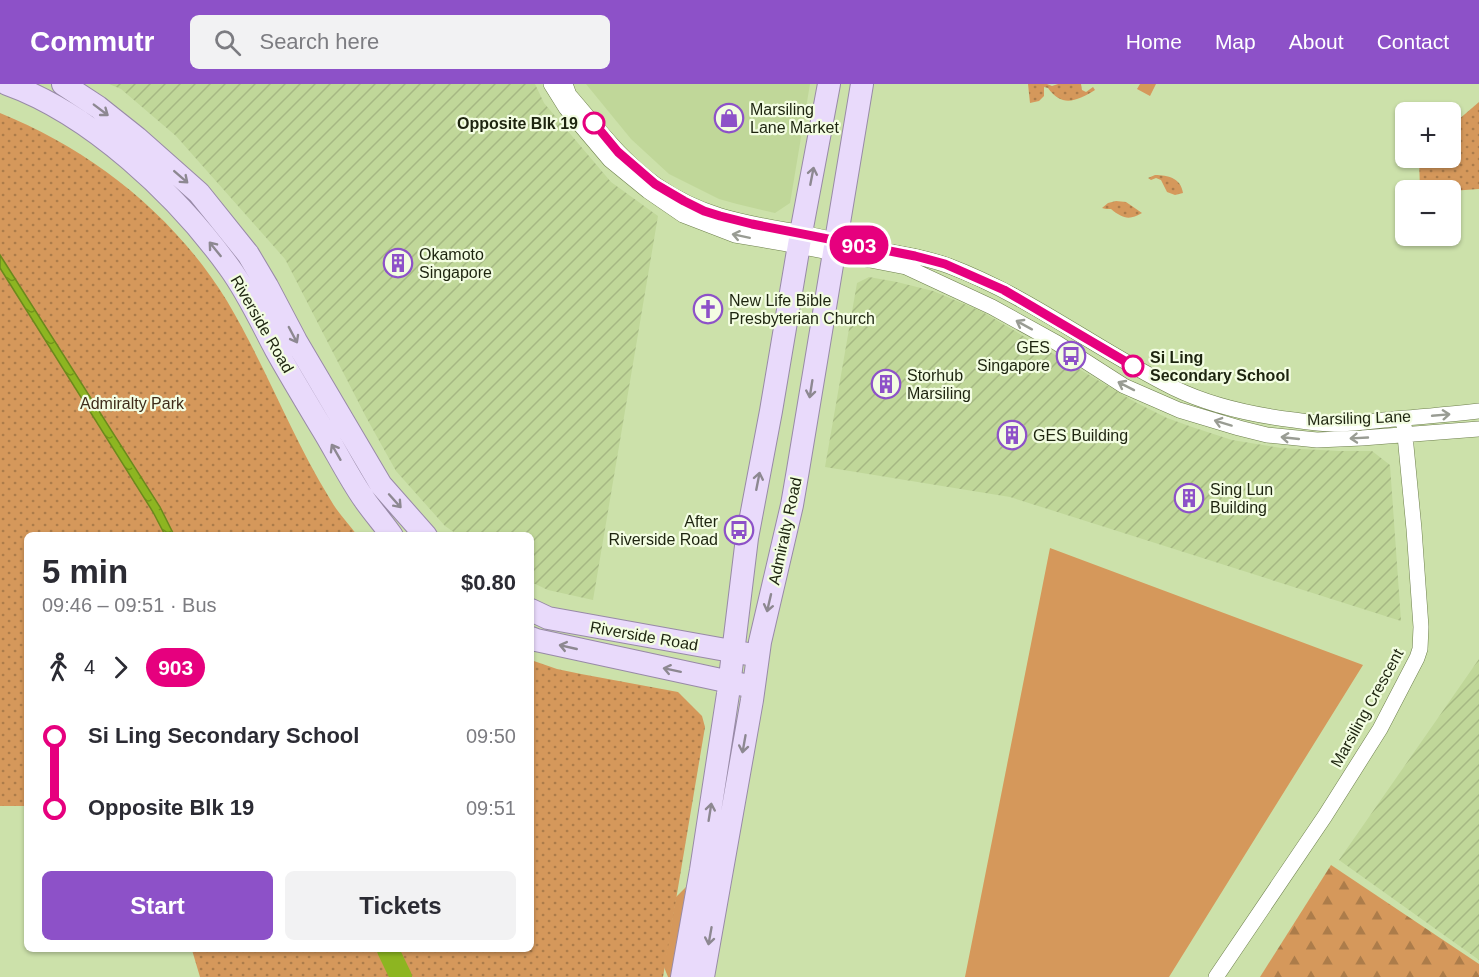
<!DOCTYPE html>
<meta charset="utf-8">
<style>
:root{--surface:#fff;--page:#f2f2f3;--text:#2b2b33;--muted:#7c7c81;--accent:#8d51c8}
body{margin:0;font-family:Arial,sans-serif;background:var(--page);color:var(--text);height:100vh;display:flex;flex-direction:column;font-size:22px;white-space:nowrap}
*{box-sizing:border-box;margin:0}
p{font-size:20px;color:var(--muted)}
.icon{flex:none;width:33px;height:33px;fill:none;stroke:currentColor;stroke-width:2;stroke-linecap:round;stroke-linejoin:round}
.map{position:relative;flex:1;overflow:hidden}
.details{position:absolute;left:24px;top:448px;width:510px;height:420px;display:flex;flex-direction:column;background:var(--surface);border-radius:9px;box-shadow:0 2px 4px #0004}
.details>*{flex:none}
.badge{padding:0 12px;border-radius:20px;font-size:21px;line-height:39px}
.controls{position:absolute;left:1395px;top:18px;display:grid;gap:12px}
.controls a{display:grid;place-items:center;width:66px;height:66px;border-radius:9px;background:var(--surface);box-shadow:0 2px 4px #0004;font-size:30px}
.map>.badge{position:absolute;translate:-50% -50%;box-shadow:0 0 0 3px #fff}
.legs{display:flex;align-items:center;gap:9px;height:66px;padding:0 18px;font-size:20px}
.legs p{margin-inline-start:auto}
.headline{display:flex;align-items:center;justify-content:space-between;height:102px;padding:0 18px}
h1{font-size:33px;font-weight:600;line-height:45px}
.primary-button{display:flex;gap:12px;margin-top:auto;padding:12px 18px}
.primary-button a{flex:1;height:69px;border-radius:9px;background:var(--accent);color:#fff;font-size:24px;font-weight:600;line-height:69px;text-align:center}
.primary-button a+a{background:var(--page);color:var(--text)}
ul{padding:0 18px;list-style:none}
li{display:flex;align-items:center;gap:21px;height:72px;font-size:22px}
li i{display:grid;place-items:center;width:9px;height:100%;margin:0 8px;background:currentColor}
li i::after{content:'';width:15px;height:15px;margin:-8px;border:4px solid;border-radius:50%;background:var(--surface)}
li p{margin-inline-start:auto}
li:first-child i{background:linear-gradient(#0000 50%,currentColor 0)}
li:last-child i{background:linear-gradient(currentColor 50%,#0000 0)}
header{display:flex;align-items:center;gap:36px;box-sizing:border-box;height:84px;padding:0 30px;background:var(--accent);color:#fff}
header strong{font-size:28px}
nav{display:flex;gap:33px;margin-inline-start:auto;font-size:21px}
.search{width:420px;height:54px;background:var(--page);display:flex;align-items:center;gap:15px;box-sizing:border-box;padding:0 21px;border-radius:9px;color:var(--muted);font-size:22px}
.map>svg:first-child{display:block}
.built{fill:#c0d799}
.industrial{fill:url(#industrial-furrows)}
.green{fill:#d5985b}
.forest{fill:url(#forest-firs)}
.park{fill:url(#park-dots)}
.water{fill:url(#water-ripples);stroke:#6b8a1c;stroke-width:1.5}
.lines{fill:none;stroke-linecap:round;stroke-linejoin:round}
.river{stroke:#8db521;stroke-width:22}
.street-casing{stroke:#6d7f4c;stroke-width:16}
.primary-casing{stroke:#988aa7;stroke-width:24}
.street{stroke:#fff;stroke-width:15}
.primary{stroke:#e9dafb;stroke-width:22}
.oneway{stroke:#8d8891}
.oneway2{stroke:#999c93}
.line-1-casing{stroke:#fff;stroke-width:14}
.line-1{stroke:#e6007e;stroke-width:9}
.stop-1-dot{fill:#fff;stroke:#e6007e;stroke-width:3}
.labels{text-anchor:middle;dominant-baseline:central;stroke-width:4.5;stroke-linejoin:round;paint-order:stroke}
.poi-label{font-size:16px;fill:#1d240f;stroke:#f3fde2;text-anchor:start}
.stop-label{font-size:16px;font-weight:bold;fill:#1d240f;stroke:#f3fde2;text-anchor:end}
.street-label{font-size:16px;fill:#1d240f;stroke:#f3fde2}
.park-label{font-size:16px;fill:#3f2c1a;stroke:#f3fde2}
</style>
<header>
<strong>Commutr</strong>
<div class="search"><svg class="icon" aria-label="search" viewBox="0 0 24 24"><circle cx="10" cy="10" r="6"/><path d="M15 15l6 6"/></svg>Search here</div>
<nav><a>Home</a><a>Map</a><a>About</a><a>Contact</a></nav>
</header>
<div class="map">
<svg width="1479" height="893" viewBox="0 0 1479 893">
<defs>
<pattern id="industrial-furrows" width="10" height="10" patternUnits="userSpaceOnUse" patternTransform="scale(1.5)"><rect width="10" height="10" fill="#c0d799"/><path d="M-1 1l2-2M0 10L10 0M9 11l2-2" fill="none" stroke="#a5b883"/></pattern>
<pattern id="forest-firs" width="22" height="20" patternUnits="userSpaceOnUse" patternTransform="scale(1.5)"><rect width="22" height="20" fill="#d5985b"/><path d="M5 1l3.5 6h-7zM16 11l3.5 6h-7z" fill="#ac7c4a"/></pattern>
<pattern id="park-dots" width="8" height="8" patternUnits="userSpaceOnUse" patternTransform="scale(1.5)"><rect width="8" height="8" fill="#d5985b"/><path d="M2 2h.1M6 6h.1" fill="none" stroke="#ac7c4a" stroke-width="1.8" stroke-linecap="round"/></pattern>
<pattern id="water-ripples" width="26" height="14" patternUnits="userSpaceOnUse" patternTransform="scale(1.5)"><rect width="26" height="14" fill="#8db521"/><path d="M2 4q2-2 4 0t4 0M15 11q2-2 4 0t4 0" fill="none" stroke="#73931b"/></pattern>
</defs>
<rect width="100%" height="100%" fill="#cce1aa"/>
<path class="built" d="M586 0H810L790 119 775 129 737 120 719 115 669 90 631 55Z"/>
<path class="industrial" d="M109 0H535L544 19 611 98 658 132 593 516 548 506 531 498V452L458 451 445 442 396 387 366 333 285 175 176 52 121 5Z
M869 193 897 198 933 207 981 227 1135 318 1167 334 1195 344 1232 356 1281 364 1339 367H1372L1390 381 1401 537 1010 413 825 383 857 199Z
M1479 575V876L1339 776Z"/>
<path class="green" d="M1140 0H1156L1150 12 1137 5Z
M1050 464 1363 581 1169 893H965Z
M686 803 673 893H668L664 883 676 813Z"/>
<path class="forest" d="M1331 781 1479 880V893H1260Z"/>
<path class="park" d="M1028 0H1047L1052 2 1058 0H1081L1082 6 1086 8 1093 3 1095 6C1077 17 1062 24 1048 4L1044 3V12L1039 17 1030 19Z
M1479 18V105L1451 107 1420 106 1419 74H1450L1451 42Z
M0 29C92 66 175 132 227 217 265 281 291 351 330 415 337 428 348 439 357 451L27 452V722H0Z
M1155 91C1168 91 1181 94 1183 109L1175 111 1167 108 1161 96 1156 94 1151 96 1148 94Z
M1116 117 1126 118 1142 129C1129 137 1122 134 1111 125H1106L1102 124 1108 119Z
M531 576 557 585 581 590 678 608 702 632 705 643 663 893H200L192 866H531Z"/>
<path class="water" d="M0 171 160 423 174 451H165L153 428 0 184Z"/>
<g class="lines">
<path class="river" d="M388 866 401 893"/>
<g class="street-casing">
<path id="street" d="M551 0 566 24 610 76 648 107 683 131 735 151 788 160 906 183 992 223 1057 259 1124 302 1179 326 1239 344 1267 351 1317 356 1362 354 1479 345
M565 0 569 11C596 42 622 77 656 101 704 134 747 139 802 149 828 154 854 161 881 166 904 170 927 174 949 182 1029 212 1097 266 1174 304 1211 322 1253 331 1294 336 1307 338 1321 340 1334 340 1354 340 1374 337 1394 335 1422 333 1451 330 1479 327
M1216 893 1325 732 1380 645 1417 574 1420 565 1421 543 1414 445 1404 341"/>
</g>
<g class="primary-casing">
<path id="primary" d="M7 0C91 30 177 111 229 183 248 209 261 238 276 266 290 291 305 316 320 341 335 365 348 392 364 415 373 428 383 439 392 452
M63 0 98 23 137 54 199 109 248 170 267 202 296 257 381 401 426 452
M531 526 548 534 748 570
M531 554 536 556 744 601
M682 893 701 786 728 610 747 454 771 327 801 149 829 0
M703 893 752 616 760 558 792 421 798 386 862 0"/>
</g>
<use href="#street" class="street"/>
<use href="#primary" class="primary"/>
</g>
<defs><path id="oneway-shaft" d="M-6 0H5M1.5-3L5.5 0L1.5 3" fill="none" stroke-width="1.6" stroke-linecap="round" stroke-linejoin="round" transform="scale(1.5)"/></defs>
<g class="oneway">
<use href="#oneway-shaft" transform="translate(101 26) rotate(37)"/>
<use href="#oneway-shaft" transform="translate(812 92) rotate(-79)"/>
<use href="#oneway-shaft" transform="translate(181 93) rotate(41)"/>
<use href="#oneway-shaft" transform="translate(215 165) rotate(-129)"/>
<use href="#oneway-shaft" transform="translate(293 251) rotate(62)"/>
<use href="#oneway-shaft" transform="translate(811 305) rotate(99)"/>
<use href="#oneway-shaft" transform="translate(336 368) rotate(-120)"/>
<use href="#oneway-shaft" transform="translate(758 397) rotate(-79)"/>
<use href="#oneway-shaft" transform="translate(395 417) rotate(48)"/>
<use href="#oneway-shaft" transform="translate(769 519) rotate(103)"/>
<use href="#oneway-shaft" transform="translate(568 563) rotate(-167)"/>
<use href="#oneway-shaft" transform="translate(672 586) rotate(-168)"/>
<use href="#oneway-shaft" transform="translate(744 660) rotate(100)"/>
<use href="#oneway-shaft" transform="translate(710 728) rotate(-81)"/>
<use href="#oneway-shaft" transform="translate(710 852) rotate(100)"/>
</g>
<g class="oneway2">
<use href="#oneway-shaft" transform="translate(741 152) rotate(-168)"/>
<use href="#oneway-shaft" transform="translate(1024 241) rotate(-151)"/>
<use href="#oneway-shaft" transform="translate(1126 302) rotate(-153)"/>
<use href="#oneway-shaft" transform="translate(1441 331) rotate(-5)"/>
<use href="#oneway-shaft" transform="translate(1223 339) rotate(-163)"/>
<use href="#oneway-shaft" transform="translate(1290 354) rotate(-174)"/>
<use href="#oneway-shaft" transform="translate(1359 354) rotate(177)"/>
</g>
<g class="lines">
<g class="line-1-casing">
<path id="line-1" d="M594 39 618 68 655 100 684 117 704 127 720 132 752 140 915 172 945 180 1004 206 1133 282"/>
</g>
<use href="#line-1" class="line-1"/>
</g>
<defs>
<g id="shop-ring" transform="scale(1.5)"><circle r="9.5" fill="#f3fde2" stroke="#8d51c8" stroke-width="1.5"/><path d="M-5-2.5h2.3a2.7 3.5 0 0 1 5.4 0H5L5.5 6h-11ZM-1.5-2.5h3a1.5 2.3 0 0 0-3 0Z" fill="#8d51c8"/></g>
<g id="building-ring" transform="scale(1.5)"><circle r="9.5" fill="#f3fde2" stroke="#8d51c8" stroke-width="1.5"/><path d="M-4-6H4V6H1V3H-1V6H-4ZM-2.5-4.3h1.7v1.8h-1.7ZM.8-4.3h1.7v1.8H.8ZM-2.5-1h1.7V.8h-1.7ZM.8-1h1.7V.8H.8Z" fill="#8d51c8"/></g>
<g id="church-ring" transform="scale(1.5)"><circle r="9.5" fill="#f3fde2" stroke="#8d51c8" stroke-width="1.5"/><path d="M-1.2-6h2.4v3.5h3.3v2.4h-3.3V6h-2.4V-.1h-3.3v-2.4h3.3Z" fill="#8d51c8"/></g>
<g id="bus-ring" transform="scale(1.5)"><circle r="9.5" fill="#f3fde2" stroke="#8d51c8" stroke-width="1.5"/><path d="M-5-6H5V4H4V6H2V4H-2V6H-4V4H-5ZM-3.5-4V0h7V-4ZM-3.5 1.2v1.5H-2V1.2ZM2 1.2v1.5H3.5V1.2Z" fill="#8d51c8"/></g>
</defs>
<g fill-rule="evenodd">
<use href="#shop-ring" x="729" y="34"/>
<use href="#building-ring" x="398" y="179"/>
<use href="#church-ring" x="708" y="225"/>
<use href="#bus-ring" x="1071" y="272"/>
<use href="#building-ring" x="886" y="300"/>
<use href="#building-ring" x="1012" y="351"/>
<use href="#building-ring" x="1189" y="414"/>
<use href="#bus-ring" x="739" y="446"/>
</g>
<g class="stop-1-dot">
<circle cx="594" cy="39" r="10"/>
<circle cx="1133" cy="282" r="10"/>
</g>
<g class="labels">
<g class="poi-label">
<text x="750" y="25">Marsiling<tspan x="750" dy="18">Lane Market</tspan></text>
<text x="419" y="170">Okamoto<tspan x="419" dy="18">Singapore</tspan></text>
<text x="729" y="216">New Life Bible<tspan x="729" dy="18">Presbyterian Church</tspan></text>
<text x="1050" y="263" text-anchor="end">GES<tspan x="1050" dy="18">Singapore</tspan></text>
<text x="907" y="291">Storhub<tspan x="907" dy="18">Marsiling</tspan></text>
<text x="1033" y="351">GES Building</text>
<text x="1210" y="405">Sing Lun<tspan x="1210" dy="18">Building</tspan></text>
<text x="718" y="437" text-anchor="end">After<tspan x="718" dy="18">Riverside Road</tspan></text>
</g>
<g class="stop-label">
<text x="578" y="39">Opposite Blk 19</text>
<text x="1150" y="273" text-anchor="start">Si Ling<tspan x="1150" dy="18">Secondary School</tspan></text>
</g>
<g class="street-label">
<text transform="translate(262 240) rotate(60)">Riverside Road</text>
<text transform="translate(1359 334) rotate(-2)">Marsiling Lane</text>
<text transform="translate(785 447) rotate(-78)">Admiralty Road</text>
<text transform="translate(644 552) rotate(10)">Riverside Road</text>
<text transform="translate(1367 624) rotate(-61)">Marsiling Crescent</text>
</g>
<g class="park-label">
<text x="132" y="319">Admiralty Park</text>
</g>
</g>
</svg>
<div class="controls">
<a>+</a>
<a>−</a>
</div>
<b class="badge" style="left:859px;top:161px;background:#e6007e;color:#fff">903</b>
<section class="details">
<div class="headline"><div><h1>5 min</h1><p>09:46 – 09:51 · Bus</p></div><b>$0.80</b></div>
<div class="legs"><svg class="icon" aria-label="walk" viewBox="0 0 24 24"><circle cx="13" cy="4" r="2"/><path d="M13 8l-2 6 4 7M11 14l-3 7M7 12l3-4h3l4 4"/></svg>4<svg class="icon" aria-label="forward" viewBox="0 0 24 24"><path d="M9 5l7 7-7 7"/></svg><b class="badge" style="background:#e6007e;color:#fff">903</b></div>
<ul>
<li><i style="color:#e6007e"></i><b>Si Ling Secondary School</b><p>09:50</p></li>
<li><i style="color:#e6007e"></i><b>Opposite Blk 19</b><p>09:51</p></li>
</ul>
<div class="primary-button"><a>Start</a><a>Tickets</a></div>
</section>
</div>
